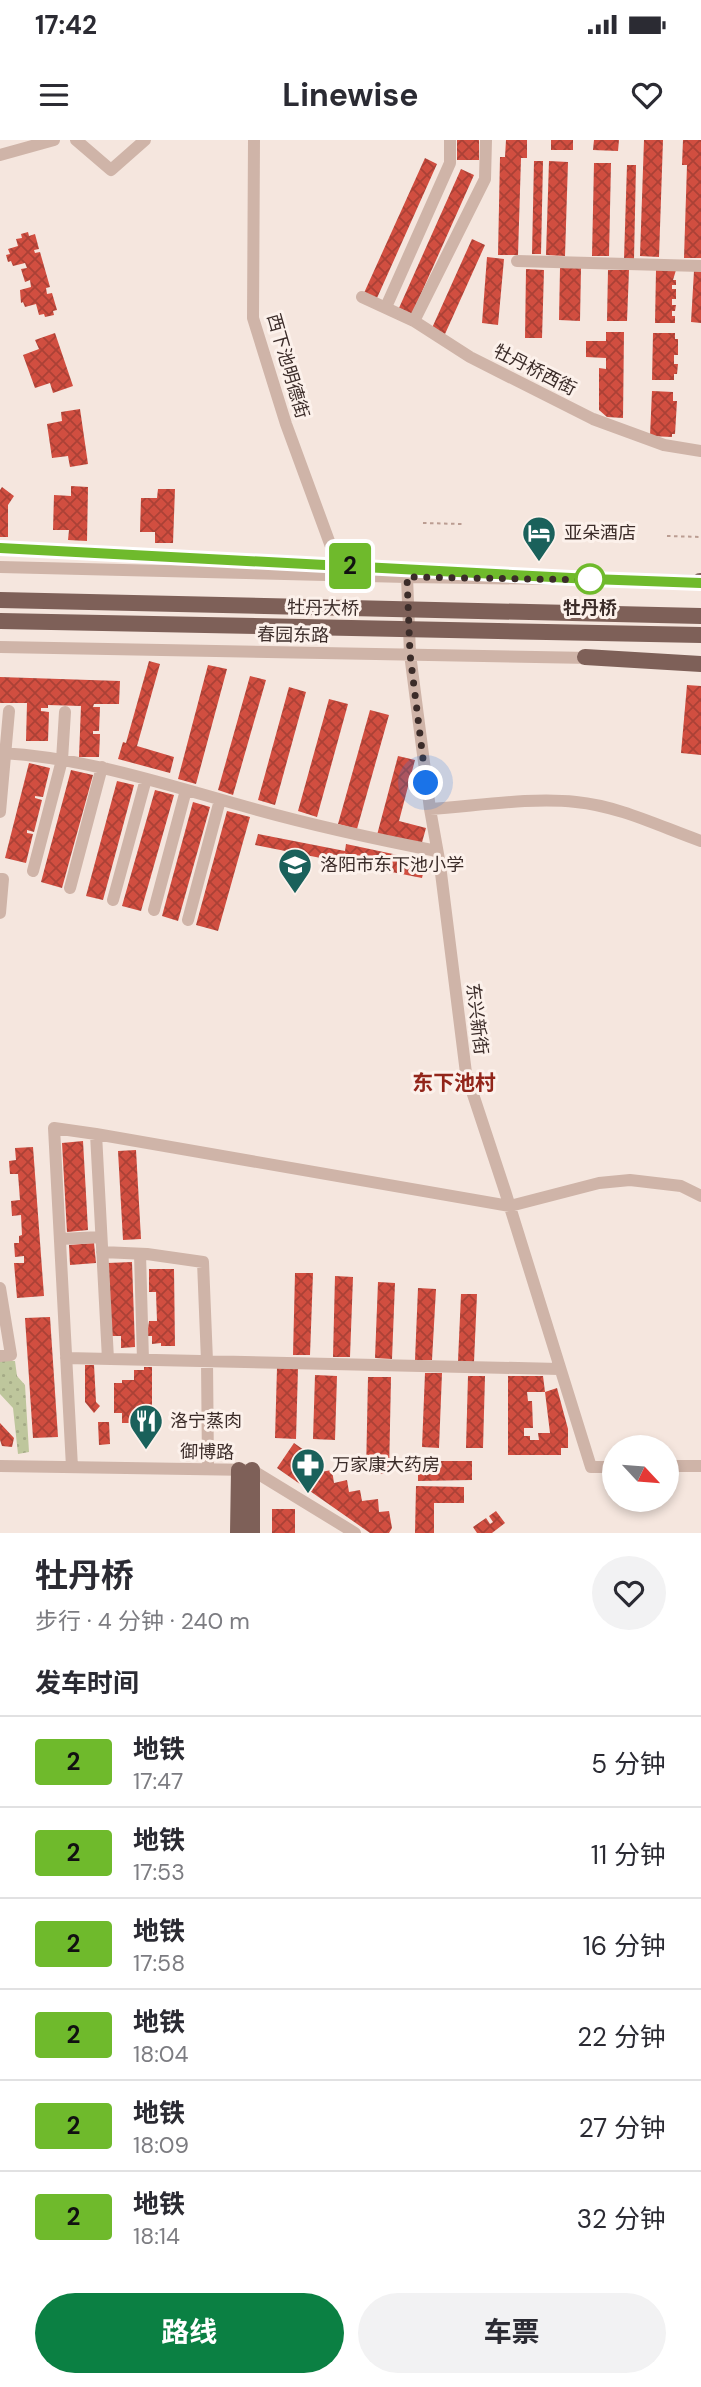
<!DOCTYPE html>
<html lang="zh">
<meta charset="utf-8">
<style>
:root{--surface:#fff;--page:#f2f2f3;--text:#2b2b33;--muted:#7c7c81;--line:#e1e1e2;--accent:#0b8043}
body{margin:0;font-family:"DM Sans","Noto Sans SC",sans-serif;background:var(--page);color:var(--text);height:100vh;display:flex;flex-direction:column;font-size:26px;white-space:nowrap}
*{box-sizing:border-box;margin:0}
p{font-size:23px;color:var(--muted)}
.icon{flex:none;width:38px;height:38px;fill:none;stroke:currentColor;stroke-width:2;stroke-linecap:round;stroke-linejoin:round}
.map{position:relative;height:1393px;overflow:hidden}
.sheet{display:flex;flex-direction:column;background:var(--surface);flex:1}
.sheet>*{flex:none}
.badge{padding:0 14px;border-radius:5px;font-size:24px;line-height:46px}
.needle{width:46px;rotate:116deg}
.controls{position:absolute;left:602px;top:1295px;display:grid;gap:14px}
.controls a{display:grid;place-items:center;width:77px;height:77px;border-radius:50%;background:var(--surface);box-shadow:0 4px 10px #0003;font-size:35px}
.you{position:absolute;width:35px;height:35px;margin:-18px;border:5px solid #fff;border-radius:50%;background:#1a73e8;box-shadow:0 0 0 10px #1a73e833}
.map>.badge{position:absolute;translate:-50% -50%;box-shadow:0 0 0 4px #fff}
h2{padding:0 35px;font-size:26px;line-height:63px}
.round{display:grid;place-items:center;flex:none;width:74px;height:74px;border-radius:37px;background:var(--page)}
.head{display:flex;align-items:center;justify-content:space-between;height:119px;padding:0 35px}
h1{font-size:33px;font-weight:700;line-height:52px}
.button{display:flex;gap:14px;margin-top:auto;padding:14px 35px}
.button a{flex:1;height:80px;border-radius:42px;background:var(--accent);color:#fff;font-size:28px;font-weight:700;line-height:80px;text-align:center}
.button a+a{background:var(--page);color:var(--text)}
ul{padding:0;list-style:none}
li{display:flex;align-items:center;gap:21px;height:91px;padding:0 35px;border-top:2px solid var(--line)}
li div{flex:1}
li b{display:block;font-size:26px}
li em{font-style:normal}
li .badge{min-width:77px;font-weight:700;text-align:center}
.status{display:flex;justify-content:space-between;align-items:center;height:49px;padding:0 35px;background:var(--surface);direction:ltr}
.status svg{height:19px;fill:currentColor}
header{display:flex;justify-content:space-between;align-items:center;height:91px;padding:0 35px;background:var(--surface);font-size:32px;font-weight:700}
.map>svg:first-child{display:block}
.green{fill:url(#green-dots)}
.building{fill:url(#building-cross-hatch)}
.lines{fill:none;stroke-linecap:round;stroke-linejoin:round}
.path{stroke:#bb9d92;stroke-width:2;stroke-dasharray:3.5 3.5;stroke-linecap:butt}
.minor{stroke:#cfb4a8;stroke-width:12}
.major{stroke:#7e6058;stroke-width:16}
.line-casing{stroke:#fff;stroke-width:16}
.line{stroke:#6fba2c;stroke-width:10}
.walk{stroke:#3b2c29;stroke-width:7;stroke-dasharray:0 12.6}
.stop-dot{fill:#fff;stroke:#6fba2c;stroke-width:3.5}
.labels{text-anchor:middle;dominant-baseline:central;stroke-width:6;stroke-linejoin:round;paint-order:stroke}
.street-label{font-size:18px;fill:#3b2c29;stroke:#fcf1eb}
.poi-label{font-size:18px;fill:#3b2c29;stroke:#fcf1eb;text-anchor:start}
.stop-label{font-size:18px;font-weight:bold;fill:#3b2c29;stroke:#fcf1eb}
.quarter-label{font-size:21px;font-weight:bold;fill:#92251a;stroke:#fcf1eb}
</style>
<div class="status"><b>17:42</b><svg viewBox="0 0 49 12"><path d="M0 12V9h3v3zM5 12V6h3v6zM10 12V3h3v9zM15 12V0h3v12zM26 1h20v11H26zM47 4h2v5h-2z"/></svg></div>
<header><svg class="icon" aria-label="menu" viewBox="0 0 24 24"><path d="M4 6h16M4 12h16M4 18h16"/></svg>Linewise<svg class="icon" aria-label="heart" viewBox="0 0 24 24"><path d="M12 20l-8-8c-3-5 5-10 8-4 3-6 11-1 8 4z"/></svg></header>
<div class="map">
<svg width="701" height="1393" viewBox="0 0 701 1393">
<defs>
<pattern id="green-dots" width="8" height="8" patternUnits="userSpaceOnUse" patternTransform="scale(1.75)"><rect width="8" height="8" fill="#bec69c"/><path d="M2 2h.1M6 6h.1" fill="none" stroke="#a4aa86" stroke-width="1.8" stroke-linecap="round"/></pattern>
<pattern id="building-cross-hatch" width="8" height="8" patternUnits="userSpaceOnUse" patternTransform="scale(1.75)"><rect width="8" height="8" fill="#d14e40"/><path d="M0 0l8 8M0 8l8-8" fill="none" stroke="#ab4136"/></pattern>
</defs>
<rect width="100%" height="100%" fill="#f5e6de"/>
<path class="green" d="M0 1221H15L17 1236 25 1245 29 1312 18 1314 13 1268 0 1254Z"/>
<path class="building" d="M457 0H479V20H457Z
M506 0H527V18H521L518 115H498L500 17H505Z
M551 0H573V10H551Z
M594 0H619L618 11 593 10Z
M644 0H663L659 117 640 116Z
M683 0H701V118H684L687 25H682Z
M425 18 437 24 377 158 364 153Z
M534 21H543L541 114H532Z
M549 21 568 22 565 116 546 115Z
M594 23H611L609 116H592Z
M627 25H636L634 119H624Z
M461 29 474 35 412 174 399 168Z
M28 92 29 96 35 94 39 109 34 110 35 113 40 112 50 147 46 148 47 154 52 153 57 170 53 171 54 175 45 177 44 174 39 175 36 164 25 167 23 162 21 163 20 150 31 147 30 140 25 142 21 129 27 128 25 123 13 126 11 121 8 122 6 115 10 114 8 109 18 106 16 99 22 98 21 94Z
M472 99 485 105 445 194 432 188Z
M487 117 504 119 498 185 482 183Z
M560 128H581L580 181 559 180Z
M526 129 544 130 542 198H525Z
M608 130H629L627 181H607Z
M656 130H676L673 140H676V145H672V149H676V159H672V165H676L675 171H672V176H675V183H655Z
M694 131H701V183L691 182Z
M606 192H624L623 278 607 277 599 270V228L606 229V218L586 217V201H606Z
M55 193 73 246 53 253 50 243 35 248 23 215 39 209 35 200Z
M653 193H675V199H678V215H674V224H678L677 234H674V240H652Z
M652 251 673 252V261H677L675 294H672V297L650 296Z
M80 269 88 324 70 327 68 316 52 318 47 284 62 281 61 272Z
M71 346 88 347 87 401 68 400 69 390H53L54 355 71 356Z
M2 347 14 356 8 365V397H0V350Z
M158 349H175L173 403H155V392H140L141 358H157Z
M149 521 160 524 137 606 174 617 170 633 118 619 123 602 126 603Z
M208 525 227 529 196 644 178 639Z
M250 536 266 540 233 655 218 650Z
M0 537 120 541 119 564H94L93 567H100L99 591H93V594H100L99 617H79L81 566 48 565V568H41V571L49 572 48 601H26L27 563H0Z
M687 545 701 546V615L681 613Z
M289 547 306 552 275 665 258 660Z
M329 559 348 564 317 677 298 671Z
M370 570 389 575 357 689 338 684Z
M398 616 415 620 399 681 426 688 421 706 377 695Z
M29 623 50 628 43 657 35 656V658L42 660 34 692 27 690V693L33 694 26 723 5 718Z
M71 630 93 635 62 748 41 742Z
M117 641 134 645 103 760 86 756Z
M155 650 174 655 141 771 122 766Z
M193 662 210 667 178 781 162 776Z
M227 671 250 677 218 791 196 785Z
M258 694 345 711 346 704 426 721 422 738 255 705Z
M83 1001 88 1090 67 1092 62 1003Z
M33 1007 44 1156 17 1158 14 1123H24V1116L15 1117 14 1103H19V1096L22 1095 21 1075 12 1076 11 1061 20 1060 18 1034H10L9 1021 16 1020 15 1008Z
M136 1010 141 1099 123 1100 118 1011Z
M94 1103 96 1123 70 1125 69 1105Z
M132 1122 135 1207 121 1208V1196H111L108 1123Z
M149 1129H174L175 1206H161V1203L152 1204V1196H147L149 1181H157L156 1152H149Z
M295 1133H313L310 1215H293Z
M335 1136 353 1137 350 1217H333Z
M378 1142 395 1143 392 1219 375 1218Z
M418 1148 436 1149 432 1220H415Z
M461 1154H477L474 1222 458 1221Z
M50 1177 58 1297 33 1298 25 1178Z
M85 1225H94L96 1262 100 1266 94 1273 85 1262Z
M144 1227H152V1295H145V1292H135V1283H122V1273H114V1243H122V1240H134V1230H144Z
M277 1228H298L296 1299 275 1298Z
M425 1233H442L439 1308 422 1307Z
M315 1235 337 1236 335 1300 313 1299Z
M468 1236H485L483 1308H466Z
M508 1236H543L545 1252H527L528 1261H532L533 1288H524V1296H530V1300H539L538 1293H550L545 1252 557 1248 568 1289V1308H561V1315H508Z
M368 1237H391L389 1334 366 1333Z
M98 1282H109L110 1304 99 1305Z
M0 1283 14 1298 12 1307 2 1306 0 1300Z
M294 1303 318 1320 320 1332 332 1330 334 1343 347 1340 349 1352 360 1350 362 1361 378 1359 379 1372 389 1371 392 1388 389 1393H370L277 1328Z
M418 1315H425V1321H472V1340L418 1341Z
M416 1346 464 1347V1363H434V1393H415Z
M272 1369H295V1393H272Z
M496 1371 505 1383 492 1393H477L473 1387 486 1378 490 1384 493 1382 489 1376Z"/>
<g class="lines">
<path class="path" d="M423 383 462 384
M667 396 701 397"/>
<path class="minor" d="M76 0 111 30 145 0
M254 0 253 178 286 284 333 412
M0 15 54 0
M517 121 701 126
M362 157 414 181 470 217 593 279 664 305 701 311
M386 167 450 23V0
M414 181 485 39 486 0
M0 427 407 437 701 441
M407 437 410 514 430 669 440 725 466 933 505 1051 591 1327H614
M0 507 591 518
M0 613C82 617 161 643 240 665 306 684 370 698 437 711
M430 669C476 666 531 657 576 662 619 666 661 687 701 701
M0 672 9 571
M33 731 62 620 65 572
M0 739H3L0 773
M70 748 102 627
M113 760 146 639
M154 770 186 650
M188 780 220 660
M96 994 108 1219
M60 1099 101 1097
M102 1112 147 1114 203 1122 207 1221 208 1329
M140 1114 143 1220
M0 1148 11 1215 0 1216
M66 1218 559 1229
M0 1326 252 1330 355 1393
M667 1326H701
M72 1327 54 988 96 994 510 1066 599 1043 630 1040 681 1046 701 1056"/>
<path class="major" d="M700 441H701
M0 460 701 476
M0 481 701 495
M585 517 701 524
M252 1330V1393
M238 1393 239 1330"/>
</g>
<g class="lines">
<g class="line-casing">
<path id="line" d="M0 408 591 439 701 443"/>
</g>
<use href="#line" class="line"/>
<path class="walk" d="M426 643 410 514 407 437 593 440 590 439"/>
</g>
<defs>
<g id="hotel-pin" transform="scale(1.75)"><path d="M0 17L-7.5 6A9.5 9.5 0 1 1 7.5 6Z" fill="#1a615b" stroke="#fcf1eb"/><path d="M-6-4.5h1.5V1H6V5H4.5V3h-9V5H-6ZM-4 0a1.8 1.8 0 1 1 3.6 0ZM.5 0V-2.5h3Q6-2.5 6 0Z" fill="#fff"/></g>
<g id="school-pin" transform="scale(1.75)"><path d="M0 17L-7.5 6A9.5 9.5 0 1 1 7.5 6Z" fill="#1a615b" stroke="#fcf1eb"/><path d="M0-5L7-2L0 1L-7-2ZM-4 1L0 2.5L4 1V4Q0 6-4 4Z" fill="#fff"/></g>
<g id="restaurant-pin" transform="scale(1.75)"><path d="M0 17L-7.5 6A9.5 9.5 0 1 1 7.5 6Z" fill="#1a615b" stroke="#fcf1eb"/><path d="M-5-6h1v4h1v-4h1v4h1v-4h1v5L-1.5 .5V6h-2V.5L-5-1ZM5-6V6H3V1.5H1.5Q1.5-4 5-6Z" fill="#fff"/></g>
<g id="pharmacy-pin" transform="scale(1.75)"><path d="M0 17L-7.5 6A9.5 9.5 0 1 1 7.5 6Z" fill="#1a615b" stroke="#fcf1eb"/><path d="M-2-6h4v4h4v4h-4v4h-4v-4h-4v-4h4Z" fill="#fff"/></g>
</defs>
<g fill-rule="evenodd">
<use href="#hotel-pin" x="539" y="393"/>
<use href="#school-pin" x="295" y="725"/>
<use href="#restaurant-pin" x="146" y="1281"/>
<use href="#pharmacy-pin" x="308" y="1325"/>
</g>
<circle class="stop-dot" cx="590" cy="439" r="14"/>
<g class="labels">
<g class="street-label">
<text transform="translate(288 226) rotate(74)">西下池明德街</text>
<text transform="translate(535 230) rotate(27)">牡丹桥西街</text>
<text transform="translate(323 468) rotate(1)">牡丹大桥</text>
<text transform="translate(293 495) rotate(1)">春园东路</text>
<text transform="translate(477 879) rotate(83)">东兴新街</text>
<text transform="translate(207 1312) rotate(1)">御博路</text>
</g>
<g class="poi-label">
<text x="564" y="393">亚朵酒店</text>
<text x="320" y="725">洛阳市东下池小学</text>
<text x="170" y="1281">洛宁蒸肉</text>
<text x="332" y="1325">万家康大药房</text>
</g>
<g class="stop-label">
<text x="590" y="468">牡丹桥</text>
</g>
<g class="quarter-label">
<text x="454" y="943">东下池村</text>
</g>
</g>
</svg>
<div class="controls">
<a><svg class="needle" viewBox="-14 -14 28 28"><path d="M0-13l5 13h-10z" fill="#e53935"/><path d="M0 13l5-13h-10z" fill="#7c7c81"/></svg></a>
</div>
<div class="you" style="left:426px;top:643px"></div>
<b class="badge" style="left:350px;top:426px;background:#6fba2c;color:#111">2</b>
</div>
<section class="sheet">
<div class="head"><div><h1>牡丹桥</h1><p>步行 · 4 分钟 · 240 m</p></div><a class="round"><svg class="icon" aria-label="heart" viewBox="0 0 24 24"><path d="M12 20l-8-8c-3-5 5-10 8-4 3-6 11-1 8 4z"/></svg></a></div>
<h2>发车时间</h2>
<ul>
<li><span class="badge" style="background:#6fba2c;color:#111">2</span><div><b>地铁</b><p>17:47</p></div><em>5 分钟</em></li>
<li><span class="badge" style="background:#6fba2c;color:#111">2</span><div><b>地铁</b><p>17:53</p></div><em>11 分钟</em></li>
<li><span class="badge" style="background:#6fba2c;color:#111">2</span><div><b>地铁</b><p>17:58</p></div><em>16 分钟</em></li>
<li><span class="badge" style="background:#6fba2c;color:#111">2</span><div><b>地铁</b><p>18:04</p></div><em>22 分钟</em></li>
<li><span class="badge" style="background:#6fba2c;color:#111">2</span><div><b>地铁</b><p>18:09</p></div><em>27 分钟</em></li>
<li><span class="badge" style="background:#6fba2c;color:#111">2</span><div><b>地铁</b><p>18:14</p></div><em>32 分钟</em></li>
</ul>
<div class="button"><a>路线</a><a>车票</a></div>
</section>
